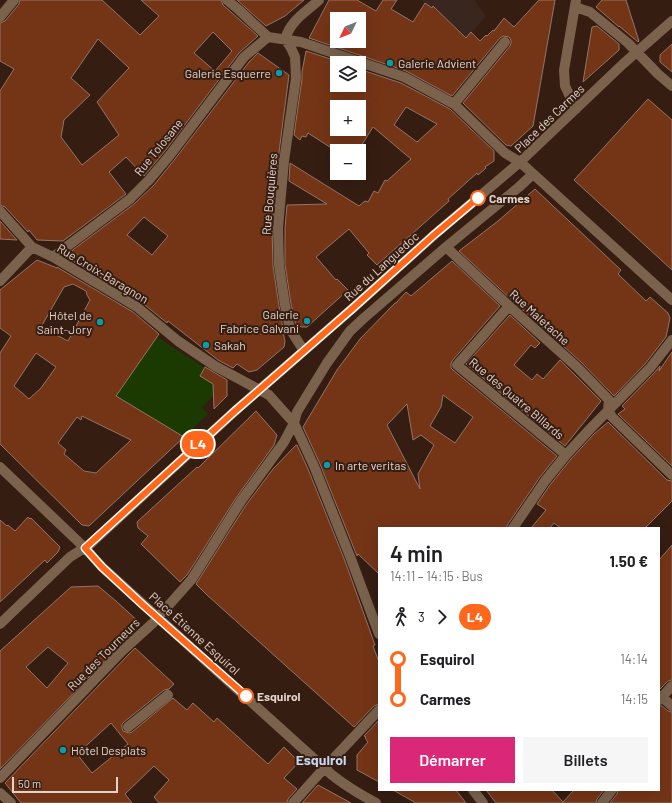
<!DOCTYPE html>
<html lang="fr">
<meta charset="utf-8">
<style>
:root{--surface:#fff;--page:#f6f6f6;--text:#202124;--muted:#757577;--accent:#db2777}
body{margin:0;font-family:Barlow,sans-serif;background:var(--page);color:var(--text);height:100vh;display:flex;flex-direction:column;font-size:15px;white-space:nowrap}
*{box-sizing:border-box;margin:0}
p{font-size:13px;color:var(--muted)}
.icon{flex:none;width:22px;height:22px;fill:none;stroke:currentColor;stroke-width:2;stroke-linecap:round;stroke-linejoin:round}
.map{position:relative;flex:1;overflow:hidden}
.sheet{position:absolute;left:378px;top:527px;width:282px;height:264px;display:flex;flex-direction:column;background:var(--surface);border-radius:0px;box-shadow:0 4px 16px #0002}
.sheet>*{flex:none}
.badge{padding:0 8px;border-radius:13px;font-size:14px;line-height:26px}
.needle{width:26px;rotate:227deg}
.tools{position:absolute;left:330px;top:12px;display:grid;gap:8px}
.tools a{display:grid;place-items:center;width:36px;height:36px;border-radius:0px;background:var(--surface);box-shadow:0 4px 16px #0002;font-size:20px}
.scale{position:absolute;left:12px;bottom:10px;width:106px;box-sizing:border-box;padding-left:4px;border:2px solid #e4d3cc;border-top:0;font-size:11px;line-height:14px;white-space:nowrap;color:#e4d3cc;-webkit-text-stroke:3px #351d11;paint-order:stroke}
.map>.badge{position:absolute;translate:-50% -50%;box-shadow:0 0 0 2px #fff}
.legs{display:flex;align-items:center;gap:6px;height:44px;padding:0 12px;font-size:13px}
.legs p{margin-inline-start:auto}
.head{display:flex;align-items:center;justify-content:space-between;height:68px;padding:0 12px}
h1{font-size:22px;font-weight:600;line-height:30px}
.action{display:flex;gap:8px;margin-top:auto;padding:8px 12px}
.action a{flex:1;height:46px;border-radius:0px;background:var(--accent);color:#fff;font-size:16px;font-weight:600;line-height:46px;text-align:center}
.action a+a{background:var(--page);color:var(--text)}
ul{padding:0 12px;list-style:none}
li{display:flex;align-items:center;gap:14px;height:40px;font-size:15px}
li i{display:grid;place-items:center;width:6px;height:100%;margin:0 5px;background:currentColor}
li i::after{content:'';width:10px;height:10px;margin:-5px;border:3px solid;border-radius:50%;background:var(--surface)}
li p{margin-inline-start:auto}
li:first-child i{background:linear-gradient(#0000 50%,currentColor 0)}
li:last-child i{background:linear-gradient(currentColor 50%,#0000 0)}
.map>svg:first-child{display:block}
.education{fill:#38261f}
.green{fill:#1b3a01}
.building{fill:#743517;stroke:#937468;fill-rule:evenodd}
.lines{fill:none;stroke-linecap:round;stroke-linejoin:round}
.minor{stroke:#7a624d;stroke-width:10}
.line-1-casing{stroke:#fff;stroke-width:9}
.line-1{stroke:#ff671b;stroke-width:6}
.culture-dot{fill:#0f9aa8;stroke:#351d11;stroke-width:1.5}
.stop-1-dot{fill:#fff;stroke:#ff671b;stroke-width:2}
.labels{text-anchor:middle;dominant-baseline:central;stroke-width:4;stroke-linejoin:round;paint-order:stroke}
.poi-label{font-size:12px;fill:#e4d3cc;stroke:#351d11;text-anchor:start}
.street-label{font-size:12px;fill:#e4d3cc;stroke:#351d11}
.stop-label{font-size:12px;font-weight:bold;fill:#e4d3cc;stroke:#351d11;text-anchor:start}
.quarter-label{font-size:14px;font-weight:bold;fill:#c9d8f2;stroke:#351d11}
</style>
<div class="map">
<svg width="672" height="803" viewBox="0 0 672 803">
<rect width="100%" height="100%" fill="#351d11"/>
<path class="education" d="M421 0H474L486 16 465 40 459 30 433 6 432 8Z"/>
<path class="green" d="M157 337 205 368 200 376 213 384V396L202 407 208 414 183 438 182 436 116 396Z"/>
<path class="building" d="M20 0H102L140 35 159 16 141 0H221L223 5 258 36 239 53 165 151 144 176 126 157 109 172 126 194 63 241 37 240 29 230 28 232 5 207 0 205V91L14 69 0 61V23L5 21 19 4ZM213 32 232 51 215 71 194 53ZM98 39 129 68 97 102 119 135 82 165 61 137 64 120 90 95 71 78Z
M237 0H304L285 16 266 26Z
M329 0H357L376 11 383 0H397L391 9 413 22 425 3 432 8 433 6 466 38 471 32 480 41 486 35 487 36 493 30 494 31 504 18 514 27 539 0H555L533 126 511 146 506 145 463 103 510 46 511 43V40L509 37 503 36 500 38 452 96 406 71 309 38ZM337 19H359V41H337Z
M602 0H626L639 41 638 42 619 26V27L596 7Z
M597 26 619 44V50L583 82 592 27Z
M672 44V72L660 62V55Z
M306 51 343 63H337V85H359V69L401 83 450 109 494 151V161L485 167 486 168 478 175 477 173 448 199 449 201 377 265 367 255 369 253 349 229 316 257 336 280 337 279 348 290 307 327H302L296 325 291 304 285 264V228L287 205 327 204 289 181 290 163 359 206 365 201 368 202 374 191 378 193 385 180 387 181 411 159 373 127 358 151H336L308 133 306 137 302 136 300 140 294 135 302 79V72ZM337 107H359V129H337ZM406 107 437 124 417 142 394 125Z
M258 53 289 75 278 160 272 228 273 266 279 306 283 328H282L285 341 284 347 257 370 249 372 237 364 233 368 218 360 168 321 167 323 140 301 66 257 70 252 134 204 154 185 175 159 249 62ZM144 217 168 236 152 255 127 235Z
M648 99 672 120V270L574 180Z
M535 189 621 270 618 274 646 301 650 297 668 313 670 318 666 337 645 364 614 396 581 362 513 301 459 251 498 221Z
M0 221 17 240 0 239Z
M37 260 57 268V267L133 312 159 334 116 396 184 437 89 526 82 525 0 444V353L11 336 0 328V290ZM73 284 86 291 87 295 90 300 68 341 41 327 64 287ZM36 353 56 367 41 388 29 399 14 386ZM82 416 131 440 96 473 84 471 64 454 66 450 58 443 77 417 81 420Z
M452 261 500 306 452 361 451 364V368L453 370 557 456 540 477 508 524 506 528H379V574L358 554 357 556 320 464 303 427 337 370 360 339 395 303H396L406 292 411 296ZM443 395 473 417 455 443 430 426 441 407ZM407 404 413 440 421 435 434 445 418 474 420 489 387 425Z
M510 315 540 343 535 348 531 345 514 365 532 380 537 374 543 379 560 360 601 401 565 446 466 364Z
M672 352V466L618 414 625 409 622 406 655 372 660 366 659 371Z
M205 367 227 380V396L214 409 213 384 200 376Z
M256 411 277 435 274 445 236 498 187 575 180 582 141 544 148 536 138 528 137 522 197 467 198 468Z
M608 422 667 480 672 481V501L645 528H561L554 523 550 528H531L546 510 537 504 550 485 571 459 594 434Z
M296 445H297L308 469 345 561 375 645 373 646 379 662V704L374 706 354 727 207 595 196 584 246 505 273 469Z
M28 517 30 519 31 518 60 547 58 552 47 563 45 560 0 602V520L7 526 8 525 15 531Z
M672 545V680L668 681 659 690V560Z
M98 586 116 601 140 623 123 639 125 640 0 769V651L71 587ZM48 647 68 663 47 688 26 667Z
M135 648 174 684 169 689 164 690 124 722 122 724V728L123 731 129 733 132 732 173 698 187 710 193 703 214 722 217 718 268 764 284 747 299 762 284 778 297 789 288 799 287 803H159L154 797 169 780 154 766 125 794 132 803H21L5 783 127 656ZM111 723 128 744 92 773 77 754Z
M659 706H662L668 711 672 712V803H610L617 794 618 790H659Z
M379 720V782L357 770V755L368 742 365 738 366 737 364 736Z
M318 785 351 803H302Z
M393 790H456L466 803H416Z
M486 790H552L563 802 574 790H604L597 799 596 803H496Z"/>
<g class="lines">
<path class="minor" d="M227 0 239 10 268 37
M576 0 564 70 565 86 576 109
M575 7 590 12 628 43 658 74 672 86
M0 17 14 0
M268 37 301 42 404 77 454 104 505 153 520 162 672 300
M285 39 291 48 295 57 296 78 284 161 278 228 279 265 285 305 290 329 304 351
M285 39C291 20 305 13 319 0
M454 104 505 42
M0 211 32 247 53 257 137 307 178 341 215 366 269 395 285 413 294 423 314 466 351 559 379 634
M446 247 509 306 577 367 609 400 608 410 612 417 672 475
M53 257 130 199 149 180 170 155 244 57 268 37
M0 281 32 247
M509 306 457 365 566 455
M0 467 85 548 102 567 332 775C346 786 361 795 376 803
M513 528 545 481 566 455 590 429 650 368 672 340
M0 624 70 557 89 545 235 411 353 308 434 235 520 162 623 64 672 21
M662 697 672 706
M659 700 672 686
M128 727 168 695
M0 778 122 651 153 623 192 579 241 501 284 442 294 423 297 412 327 363 350 331 364 318 446 247 519 187 533 174
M473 790 483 803
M0 793 11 803
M293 803 318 775 379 710
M602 803 612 790"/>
</g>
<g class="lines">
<g class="line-1-casing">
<path id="line-1" d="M246 696 143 605 102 567 85 548 235 411 353 308 434 235 478 198"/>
</g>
<use href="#line-1" class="line-1"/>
</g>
<g class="culture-dot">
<circle cx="390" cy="63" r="4"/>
<circle cx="279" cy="73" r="4"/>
<circle cx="307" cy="321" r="4"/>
<circle cx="100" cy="322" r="4"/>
<circle cx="206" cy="345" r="4"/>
<circle cx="327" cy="465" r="4"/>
<circle cx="63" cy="750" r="4"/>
</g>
<g class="stop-1-dot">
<circle cx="478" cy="198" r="7"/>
<circle cx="246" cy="696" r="7"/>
</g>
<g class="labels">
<g class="poi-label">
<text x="398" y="63">Galerie Advient</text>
<text x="271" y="73" text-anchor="end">Galerie Esquerre</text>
<text x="299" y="314" text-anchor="end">Galerie<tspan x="299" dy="14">Fabrice Galvani</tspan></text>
<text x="92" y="315" text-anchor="end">Hôtel de<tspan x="92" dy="14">Saint-Jory</tspan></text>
<text x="214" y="345">Sakah</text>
<text x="335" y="465">In arte veritas</text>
<text x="71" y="750">Hôtel Desplats</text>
</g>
<g class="street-label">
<text transform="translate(549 118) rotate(-44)">Place des Carmes</text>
<text transform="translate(158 147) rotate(-51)">Rue Tolosane</text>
<text transform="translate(269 194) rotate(-85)">Rue Bouquières</text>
<text transform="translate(381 266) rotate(-42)">Rue du Languedoc</text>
<text transform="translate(103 273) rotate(31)">Rue Croix-Baragnon</text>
<text transform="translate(540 317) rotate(42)">Rue Maletache</text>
<text transform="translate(517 398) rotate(40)">Rue des Quatre Billards</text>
<text transform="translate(195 633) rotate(42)">Place Étienne Esquirol</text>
<text transform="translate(103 654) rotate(-45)">Rue des Tourneurs</text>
</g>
<g class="stop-label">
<text x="489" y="198">Carmes</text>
<text x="257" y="696">Esquirol</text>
</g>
<g class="quarter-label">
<text x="321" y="759">Esquirol</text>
</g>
</g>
</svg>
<div class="tools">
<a><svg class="needle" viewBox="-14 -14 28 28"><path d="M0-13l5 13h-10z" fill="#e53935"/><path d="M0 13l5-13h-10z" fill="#757577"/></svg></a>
<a><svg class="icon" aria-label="layers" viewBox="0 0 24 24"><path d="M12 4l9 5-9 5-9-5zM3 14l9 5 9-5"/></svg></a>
<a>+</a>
<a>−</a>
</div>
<div class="scale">50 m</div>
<b class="badge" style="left:198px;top:444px;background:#ff671b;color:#fff">L4</b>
<section class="sheet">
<div class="head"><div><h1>4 min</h1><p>14:11 – 14:15 · Bus</p></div><b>1.50 €</b></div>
<div class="legs"><svg class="icon" aria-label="walk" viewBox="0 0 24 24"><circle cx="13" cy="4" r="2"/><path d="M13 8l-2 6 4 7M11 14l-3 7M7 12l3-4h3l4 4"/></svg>3<svg class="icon" aria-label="forward" viewBox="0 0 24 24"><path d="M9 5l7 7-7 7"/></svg><b class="badge" style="background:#ff671b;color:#fff">L4</b></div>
<ul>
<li><i style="color:#ff671b"></i><b>Esquirol</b><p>14:14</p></li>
<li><i style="color:#ff671b"></i><b>Carmes</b><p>14:15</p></li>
</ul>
<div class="action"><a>Démarrer</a><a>Billets</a></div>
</section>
</div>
